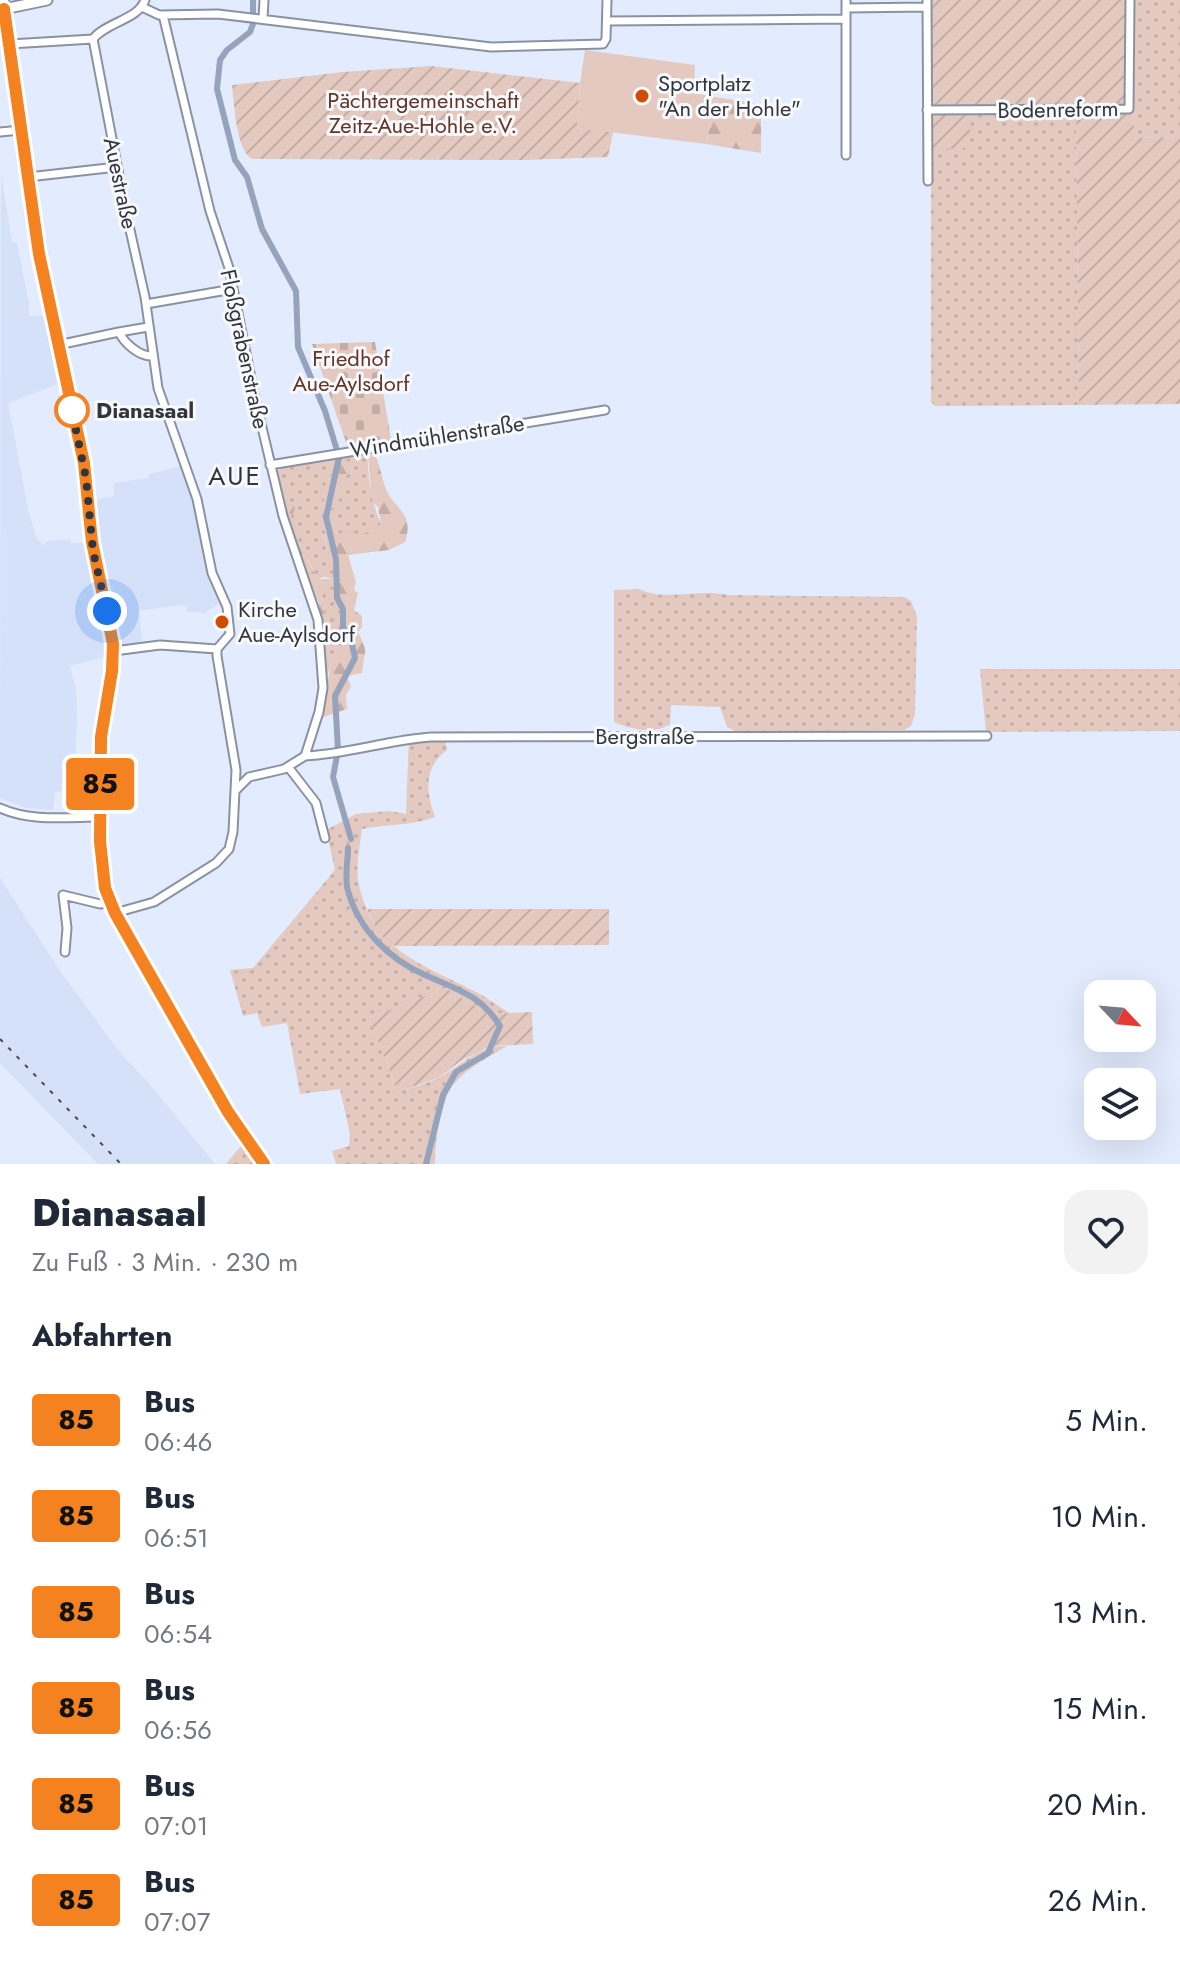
<!DOCTYPE html>
<html lang="de">
<meta charset="utf-8">
<style>
:root{--surface:#fff;--page:#f2f2f3;--text:#1f2937;--muted:#747a83}
body{margin:0;font-family:Jost,sans-serif;background:var(--page);color:var(--text);height:100vh;display:flex;flex-direction:column;font-size:30px;white-space:nowrap}
*{box-sizing:border-box;margin:0}
p{font-size:26px;color:var(--muted)}
.icon{flex:none;width:44px;height:44px;fill:none;stroke:currentColor;stroke-width:2;stroke-linecap:round;stroke-linejoin:round}
.map{position:relative;height:1164px;overflow:hidden}
.drawer{display:flex;flex-direction:column;background:var(--surface);flex:1}
.drawer>*{flex:none}
.badge{padding:0 16px;border-radius:6px;font-size:28px;line-height:52px}
.needle{width:52px;rotate:116deg}
.tools{position:absolute;left:1084px;top:980px;display:grid;gap:16px}
.tools a{display:grid;place-items:center;width:72px;height:72px;border-radius:16px;background:var(--surface);box-shadow:0 8px 32px #0002;font-size:40px}
.you{position:absolute;width:40px;height:40px;margin:-20px;border:6px solid #fff;border-radius:50%;background:#1a73e8;box-shadow:0 0 0 12px #1a73e833}
.map>.badge{position:absolute;translate:-50% -50%;box-shadow:0 0 0 4px #fff}
h2{padding:0 32px;font-size:30px;line-height:72px}
.round{display:grid;place-items:center;flex:none;width:84px;height:84px;border-radius:24px;background:var(--page)}
.summary{display:flex;align-items:center;justify-content:space-between;height:136px;padding:0 32px}
h1{font-size:38px;font-weight:800;line-height:60px}
ul{padding:0;list-style:none}
li{display:flex;align-items:center;gap:24px;height:96px;padding:0 32px}
li div{flex:1}
li b{display:block;font-size:30px}
li em{font-style:normal}
li .badge{min-width:88px;font-weight:700;text-align:center}
.map>svg:first-child{display:block}
.built{fill:#d5e0f9}
.grass{fill:url(#grass-dots)}
.forest{fill:url(#forest-firs)}
.cemetery{fill:url(#cemetery-stones)}
.garden{fill:url(#garden-furrows)}
.pitch{fill:#e3c9bf}
.lines{fill:none;stroke-linecap:round;stroke-linejoin:round}
.canal{stroke:#96a3bd;stroke-width:6}
.street-casing{stroke:#8a92a2;stroke-width:11}
.secondary-casing{stroke:#8a92a2;stroke-width:13}
.primary-casing{stroke:#8a92a2;stroke-width:14}
.street{stroke:#fff;stroke-width:7}
.secondary{stroke:#fff;stroke-width:9}
.primary{stroke:#fff;stroke-width:10}
.rail{stroke:#464a52;stroke-width:2;stroke-dasharray:4 8;stroke-linecap:butt}
.line-casing{stroke:#fff;stroke-width:18}
.line{stroke:#f58220;stroke-width:12}
.walk{stroke:#32353c;stroke-width:8;stroke-dasharray:0 14.4}
.poi-dot{fill:#d04c00;stroke:#f7f9fc;stroke-width:3}
.stop-dot{fill:#fff;stroke:#f58220;stroke-width:4}
.labels{text-anchor:middle;dominant-baseline:central;stroke-width:6;stroke-linejoin:round;paint-order:stroke}
.poi-label{font-size:22px;fill:#32353c;stroke:#f7f9fc;text-anchor:start}
.park-label{font-size:22px;fill:#633524;stroke:#f7f9fc}
.street-label{font-size:22px;fill:#32353c;stroke:#f7f9fc}
.stop-label{font-size:22px;font-weight:bold;fill:#32353c;stroke:#f7f9fc;text-anchor:start}
.quarter-label{font-size:26px;letter-spacing:2px;fill:#32353c;stroke:#f7f9fc}
</style>
<div class="map">
<svg width="1180" height="1164" viewBox="0 0 1180 1164">
<defs>
<pattern id="grass-dots" width="8" height="8" patternUnits="userSpaceOnUse" patternTransform="scale(2)"><rect width="8" height="8" fill="#e3c9bf"/><path d="M2 2h.1M6 6h.1" fill="none" stroke="#c3ada5" stroke-width="1.8" stroke-linecap="round"/></pattern>
<pattern id="forest-firs" width="22" height="20" patternUnits="userSpaceOnUse" patternTransform="scale(2)"><rect width="22" height="20" fill="#e3c9bf"/><path d="M5 1l3.5 6h-7zM16 11l3.5 6h-7z" fill="#c3ada5"/></pattern>
<pattern id="cemetery-stones" width="16" height="16" patternUnits="userSpaceOnUse" patternTransform="scale(2)"><rect width="16" height="16" fill="#e3c9bf"/><path d="M2 7V4a2 2 0 0 1 4 0v3zM10 15v-3a2 2 0 0 1 4 0v3z" fill="#c3ada5"/></pattern>
<pattern id="garden-furrows" width="10" height="10" patternUnits="userSpaceOnUse" patternTransform="scale(2)"><rect width="10" height="10" fill="#e3c9bf"/><path d="M-1 1l2-2M0 10L10 0M9 11l2-2" fill="none" stroke="#c3ada5"/></pattern>
</defs>
<rect width="100%" height="100%" fill="#e3ecfe"/>
<path class="built" d="M1 174 12 242 17 243 29 304V316H45L59 384 8 403 29 514 37 539 43 545 48 541 70 539V543H81L96 536 92 500 114 496V483L149 478V474L189 464 217 582 225 599 205 613 187 612V606L180 605 139 611 142 642 154 650 120 653 70 666 76 689 77 717 74 790 55 792 53 810 26 808 0 798Z
M0 878 60 971 118 1050 151 1086 215 1164H98L0 1063Z"/>
<path class="grass" d="M1132 0H1180V137L1134 138Z
M970 113H1076L1079 405 935 406 931 402V149Z
M391 440 394 447 364 452 368 456C366 472 374 510 381 524 369 536 350 540 335 531L334 515 330 513V508L335 507 343 492 345 459 359 456 350 455 348 448Z
M337 456 331 460 332 475 328 480V489L324 496 326 550 336 574 333 579 325 577 317 579 308 559 294 545 286 521 285 497 289 484 276 473C288 459 319 459 337 456Z
M330 586 336 587 347 610 344 621 348 645 344 656 331 664 327 677 320 616 322 596 320 592V588Z
M639 589C665 602 699 588 728 595L904 597 911 601 917 617 915 714 911 726 904 730 737 732 727 727 720 707 671 705 670 724C655 735 630 729 614 722V590Z
M980 669H1180V731L986 732Z
M444 733 447 750C423 768 426 792 435 817 411 826 386 824 362 829 360 846 355 868 359 885 373 949 419 963 472 990 485 996 497 1005 509 1013L487 1014 445 988 369 1018 398 1092C412 1087 428 1084 440 1077 463 1064 479 1045 507 1046 489 1057 468 1067 454 1084 440 1101 435 1142 435 1164H336L332 1151 349 1146 350 1134 340 1089 300 1094 287 1023 262 1027 257 1013 243 1016 230 970 253 968 335 870 326 830 356 814 389 811 406 814 409 734Z
M241 1146 256 1164H226Z"/>
<path class="forest" d="M715 97 761 104V153L706 144Z
M372 451C380 461 381 477 386 489 394 509 415 513 405 542L389 550 348 555 356 582 354 590 358 593 354 610 362 616V627L358 632C370 657 364 648 362 673L347 676 351 687 346 694 347 709 324 717 321 716 331 664 344 656 348 645 344 620 347 610 336 587 321 588 322 609 327 615 324 618 320 616 319 603 294 545 300 544 302 548 317 579H333L335 569 327 561 324 496 328 489 325 484 332 475 331 460 337 456 360 453 359 456 346 459 352 467 344 480 347 484 335 507 330 509V513L334 515 335 531C350 540 368 535 381 524L378 507 372 501 368 456 364 453Z
M276 473 289 484 291 489 285 497 295 508 289 521H286Z"/>
<path class="cemetery" d="M375 342 391 440 348 448 312 344Z"/>
<path class="garden" d="M929 0H1132L1134 138 1180 137V404L1079 405 1076 114 971 113 969 148 931 149Z
M431 66 580 83 577 128 613 132 608 157 524 160 252 159C236 150 234 103 232 85L343 72Z
M367 909H609V945L396 946C380 940 374 923 367 909Z
M445 988 487 1014 532 1012 533 1044 491 1046 462 1060 438 1078 398 1092 369 1018Z"/>
<path class="pitch" d="M585 50 695 65 694 93 715 97 706 144 577 128 580 83Z"/>
<g class="lines">
<path class="canal" d="M253 0V24L250 32 227 50 220 60 217 89 235 160 247 177 262 229 296 291 298 347 325 411 339 457 326 517 336 559 337 598 343 609V628L350 635 355 658 335 696 338 750 333 777 351 839
M348 848C348 861 344 878 348 891 359 930 389 959 425 975 456 989 481 995 500 1026L488 1053 456 1072 443 1095 426 1164"/>
<g class="street-casing">
<path id="street" d="M846 0V8L927 7
M927 0 928 181
M142 7 159 15 218 14 491 47 603 44 606 39 607 0
M163 15 210 211 229 268 255 398 283 516 318 620 323 688 319 712 305 756 284 769 249 777 236 790
M263 19 264 0
M607 21 846 19
M93 39 126 212 145 297 158 388 197 499 212 573 227 607 230 634 217 649V656L236 770 233 832 229 849 216 863 154 902 115 913
M10 44 93 39C106 22 138 20 145 0
M927 110 1129 109 1130 0
M0 132 21 130
M846 155V8
M28 177 117 167
M146 304 233 289
M119 332 148 327
M58 345 119 332C124 343 139 356 151 356
M270 465 605 410
M114 651 160 645 217 649
M305 756C348 754 388 740 431 737L987 736
M289 768 316 803 325 838
M0 808C30 822 68 817 100 817
M65 952 67 928 63 895 100 904 110 902"/>
</g>
<g class="secondary-casing">
<path id="secondary" d="M47 0 4 9 39 254 84 463 93 551 113 644 112 671 101 737 100 841 105 888 115 913 228 1112 264 1164"/>
</g>
<g class="primary-casing">
<path id="primary" d="M0 10 4 9 3 0"/>
</g>
<use href="#street" class="street"/>
<use href="#secondary" class="secondary"/>
<use href="#primary" class="primary"/>
<path class="rail" d="M0 1039 121 1164"/>
</g>
<g class="lines">
<g class="line-casing">
<path id="line" d="M4 9 39 254 84 463 92 542 113 644 112 671 101 737 100 841 105 888 115 913 228 1112 264 1164"/>
</g>
<use href="#line" class="line"/>
<path class="walk" d="M72 410 71 406 86 478 93 551 107 611"/>
</g>
<g class="poi-dot">
<circle cx="642" cy="96" r="8"/>
<circle cx="222" cy="622" r="8"/>
</g>
<circle class="stop-dot" cx="72" cy="410" r="16"/>
<g class="labels">
<g class="poi-label">
<text x="658" y="83">Sportplatz<tspan x="658" dy="25">"An der Hohle"</tspan></text>
<text x="238" y="609">Kirche<tspan x="238" dy="25">Aue-Aylsdorf</tspan></text>
</g>
<g class="park-label">
<text x="423" y="100">Pächtergemeinschaft<tspan x="423" dy="25">Zeitz-Aue-Hohle e.V.</tspan></text>
<text x="351" y="358">Friedhof<tspan x="351" dy="25">Aue-Aylsdorf</tspan></text>
</g>
<g class="street-label">
<text transform="translate(1058 109) rotate(-1)">Bodenreform</text>
<text transform="translate(121 183) rotate(78)">Auestraße</text>
<text transform="translate(245 349) rotate(78)">Floßgrabenstraße</text>
<text transform="translate(437 436) rotate(-9)">Windmühlenstraße</text>
<text x="645" y="736">Bergstraße</text>
</g>
<g class="stop-label">
<text x="96" y="410">Dianasaal</text>
</g>
<g class="quarter-label">
<text x="235" y="476">AUE</text>
</g>
</g>
</svg>
<div class="tools">
<a><svg class="needle" viewBox="-14 -14 28 28"><path d="M0-13l5 13h-10z" fill="#e53935"/><path d="M0 13l5-13h-10z" fill="#747a83"/></svg></a>
<a><svg class="icon" aria-label="layers" viewBox="0 0 24 24"><path d="M12 4l9 5-9 5-9-5zM3 14l9 5 9-5"/></svg></a>
</div>
<div class="you" style="left:107px;top:611px"></div>
<b class="badge" style="left:100px;top:784px;background:#f58220;color:#111">85</b>
</div>
<section class="drawer">
<div class="summary"><div><h1>Dianasaal</h1><p>Zu Fuß · 3 Min. · 230 m</p></div><a class="round"><svg class="icon" aria-label="heart" viewBox="0 0 24 24"><path d="M12 20l-8-8c-3-5 5-10 8-4 3-6 11-1 8 4z"/></svg></a></div>
<h2>Abfahrten</h2>
<ul>
<li><span class="badge" style="background:#f58220;color:#111">85</span><div><b>Bus</b><p>06:46</p></div><em>5 Min.</em></li>
<li><span class="badge" style="background:#f58220;color:#111">85</span><div><b>Bus</b><p>06:51</p></div><em>10 Min.</em></li>
<li><span class="badge" style="background:#f58220;color:#111">85</span><div><b>Bus</b><p>06:54</p></div><em>13 Min.</em></li>
<li><span class="badge" style="background:#f58220;color:#111">85</span><div><b>Bus</b><p>06:56</p></div><em>15 Min.</em></li>
<li><span class="badge" style="background:#f58220;color:#111">85</span><div><b>Bus</b><p>07:01</p></div><em>20 Min.</em></li>
<li><span class="badge" style="background:#f58220;color:#111">85</span><div><b>Bus</b><p>07:07</p></div><em>26 Min.</em></li>
</ul>
</section>
